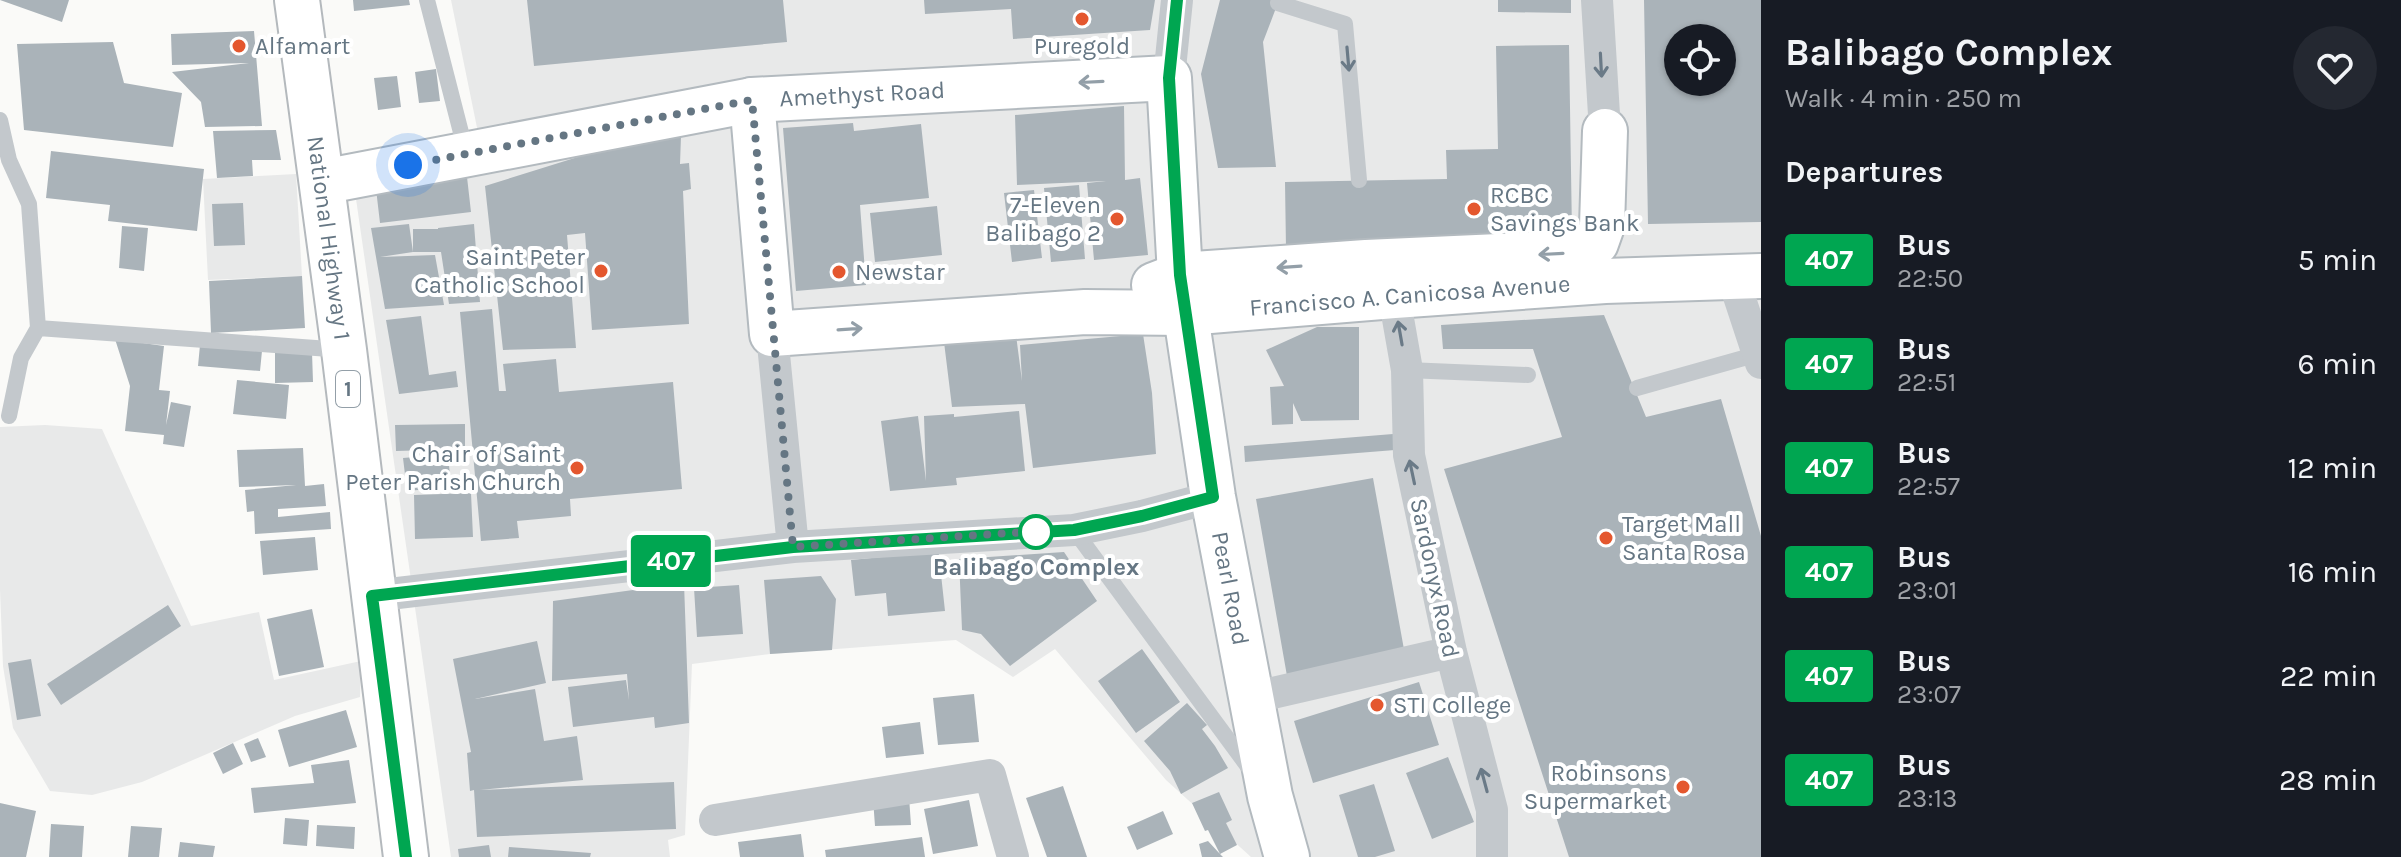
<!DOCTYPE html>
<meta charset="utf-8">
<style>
:root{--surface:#171b24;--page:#242831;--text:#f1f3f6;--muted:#9ea1a6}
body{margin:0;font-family:Karla,sans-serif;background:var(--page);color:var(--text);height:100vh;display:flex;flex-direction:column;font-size:30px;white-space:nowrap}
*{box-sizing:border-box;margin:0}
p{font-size:26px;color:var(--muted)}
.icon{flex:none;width:44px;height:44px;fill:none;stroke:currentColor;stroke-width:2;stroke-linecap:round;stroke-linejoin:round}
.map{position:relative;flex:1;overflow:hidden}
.side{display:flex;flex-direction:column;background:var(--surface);width:640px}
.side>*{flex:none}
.badge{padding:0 16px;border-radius:6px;font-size:28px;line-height:52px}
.buttons{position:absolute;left:1664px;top:24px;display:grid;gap:16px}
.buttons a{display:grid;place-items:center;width:72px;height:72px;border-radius:50%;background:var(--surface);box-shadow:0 2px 6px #0004;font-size:40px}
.you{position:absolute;width:40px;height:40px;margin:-20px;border:6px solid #fff;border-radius:50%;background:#1a73e8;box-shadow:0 0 0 12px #1a73e833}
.map>.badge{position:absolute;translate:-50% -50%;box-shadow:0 0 0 4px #fff}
h2{padding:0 24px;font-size:30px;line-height:72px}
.round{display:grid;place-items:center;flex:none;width:84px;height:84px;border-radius:42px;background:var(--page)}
.head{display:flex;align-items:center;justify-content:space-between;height:136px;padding:0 24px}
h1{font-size:38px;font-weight:700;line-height:60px}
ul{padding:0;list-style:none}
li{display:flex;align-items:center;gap:24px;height:104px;padding:0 24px}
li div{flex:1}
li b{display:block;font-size:30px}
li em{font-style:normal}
li .badge{min-width:88px;font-weight:700;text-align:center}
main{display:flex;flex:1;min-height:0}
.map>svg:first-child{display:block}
.built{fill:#e8e9e9;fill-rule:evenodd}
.building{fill:#aab3b9;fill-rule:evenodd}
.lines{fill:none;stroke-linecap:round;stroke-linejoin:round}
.secondary-casing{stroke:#b3babf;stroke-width:48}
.highway-casing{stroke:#b4b9bd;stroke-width:48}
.lane{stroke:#c3c8cc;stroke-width:16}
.street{stroke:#c3c8cc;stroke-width:32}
.secondary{stroke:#fff;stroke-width:44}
.highway{stroke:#fff;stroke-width:44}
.oneway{stroke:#6a7a87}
.oneway2{stroke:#939fa8}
.line-casing{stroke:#fff;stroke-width:18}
.line{stroke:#00a651;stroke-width:12}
.walk{stroke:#657683;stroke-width:8;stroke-dasharray:0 14.4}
.poi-dot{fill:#e4572e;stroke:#fff;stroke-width:3}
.stop-dot{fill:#fff;stroke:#00a651;stroke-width:4}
.labels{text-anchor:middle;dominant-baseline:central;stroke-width:8;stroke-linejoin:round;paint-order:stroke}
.shield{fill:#fff;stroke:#939fa8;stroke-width:2}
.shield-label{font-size:22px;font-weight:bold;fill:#657683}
.poi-label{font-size:24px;fill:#657683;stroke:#fff;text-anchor:start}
.street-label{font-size:24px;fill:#657683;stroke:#fff}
.stop-label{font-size:24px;font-weight:bold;fill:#657683;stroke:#fff}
</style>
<main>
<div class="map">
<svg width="1761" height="857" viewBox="0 0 1761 857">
<rect width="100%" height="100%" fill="#fafaf8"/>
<path class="built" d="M451 0H1761V857H1251L1166 780 1055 649 1013 677 956 640 770 654 692 664 685 835 668 840 670 857H451L355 192 485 167ZM1678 38H1722V82H1678Z
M296 174 302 276 208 280 203 179Z
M45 425 102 429 191 626 259 612 274 680 361 661 360 697 295 716 142 782 92 795 50 791 13 728 3 666 0 590V427Z"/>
<path class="building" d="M0 0H69L62 22Z
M353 0H409L410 5 354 11Z
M527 0H783L787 42 534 66Z
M924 0H1155L1150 30 1013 39 1011 9 925 14Z
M1220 0H1279L1263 42 1276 167 1218 168 1201 74Z
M1498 0H1571V13L1498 12Z
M1644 0H1761V222L1648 224ZM1678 38H1722V82H1678Z
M254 31 262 126 205 127 201 102 172 72 249 63 172 65 171 34Z
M113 42 124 83 182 93 173 147 24 130 17 44Z
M1569 45 1572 233 1448 235V247L1286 249 1285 182 1447 179 1446 150 1498 149 1496 46Z
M436 69 440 101 419 103 415 72Z
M397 76 401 107 378 110 374 78Z
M1124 106 1125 180 1140 178 1148 255 1094 260 1087 183 1106 181 1017 185 1015 115Z
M853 123 854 131 921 124 929 198 860 205 866 285 796 291 783 128Z
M276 130 281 160H252L253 176 217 178 213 131Z
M681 136 680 164 689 163 691 189 683 191 689 324 592 330 585 233 567 235 576 348 503 350 485 186 626 142Z
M51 151 204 169 197 231 108 221 110 205 46 198Z
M467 177 471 212 380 223 376 189Z
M1079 185 1085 259 1051 262 1044 188Z
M1034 190 1042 258 1012 262 1004 193Z
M243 203 245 245 214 246 212 204Z
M937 206 942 255 875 262 870 213Z
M409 224 413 252V229H438V228L474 224 480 302 449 304 441 252H413L380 257 435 255 444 305 385 309 371 228Z
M122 226 148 228 144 271 119 268Z
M302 276 305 328 211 333 209 281Z
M492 309 499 391H506L503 364 556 359 559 392 673 382 682 489 570 499 571 516 517 521 519 538 481 541 460 312Z
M1604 315 1646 417 1721 399 1761 536V857H1569L1444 469 1562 437 1533 349H1443L1441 325Z
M421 316 429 375 456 371 458 387 399 394 386 320Z
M1317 327H1359V420L1301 421 1293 403V424L1272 425 1270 387 1284 386 1266 350Z
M1143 334 1152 393 1156 454 1033 468 1025 404 952 407 944 342 1016 335 1022 381 1020 345Z
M115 339 164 346 159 390 170 391 166 425 171 402 191 406 184 447 163 444 164 435 125 431 130 386Z
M200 345 262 351 260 371 198 366Z
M312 352 313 382 275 383V353Z
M237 380 289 385 286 419 233 414Z
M1019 411 1025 471 956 478 957 485 890 491 881 421 918 416 926 481 924 416 954 414V417Z
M465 424V449L396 451 395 425Z
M1393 434 1395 450 1245 462 1244 446Z
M303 448 305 486 324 484 326 506 278 509V517L330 512 331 529 255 534 254 511 247 512 245 490 296 485 239 487 237 450Z
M448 454 451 487 407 491 403 458Z
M1373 478 1405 655 1287 676 1256 499Z
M471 493 473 537 415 539 414 495Z
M315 537 318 570 263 575 260 541Z
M938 547 945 611 888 616 886 593 855 596 851 560 882 557Z
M1064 552 1097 601 1010 666 981 634 962 630 959 559Z
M821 576 836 599 832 650 770 654 764 580Z
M684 583 689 723 655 728 654 717 573 727 568 687 626 680 629 700 627 674 552 681 553 601Z
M739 585 743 634 697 637 694 588Z
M168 605 181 626 61 705 47 684Z
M312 609 324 667 279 676 267 619Z
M537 641 546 683 475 699 535 689 544 741 577 736 583 780 480 790 674 782 676 829 477 837 474 790 470 791 467 753 471 752 453 659Z
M1142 649 1180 702 1136 733 1098 681Z
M31 659 41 716 17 720 8 663Z
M1419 682 1439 745 1313 783 1294 721Z
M974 694 979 742 938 745 933 698Z
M1187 703 1207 725 1202 729 1215 746 1228 768 1181 794 1170 771 1144 741Z
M346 710 357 747 289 767 278 730Z
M920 722 924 754 886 758 882 727Z
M258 738 266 757 251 762 244 744Z
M233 743 243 764 223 774 213 753Z
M1448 757 1474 822 1432 839 1406 773Z
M349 760 356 803 254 813 251 788 314 783 311 765Z
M1374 784 1395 851 1375 857H1358L1339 795Z
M1063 786 1087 857H1047L1026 798Z
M1219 792 1232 820 1226 823 1237 845 1220 854 1208 830 1205 831 1192 803Z
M909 797 911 825 875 826 873 799Z
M969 800 978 846 933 854 924 809Z
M0 803 36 811 26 857H0Z
M1163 811 1173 834 1137 850 1127 827Z
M285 818 309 820 307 846 283 844Z
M51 824 84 826 82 857H49Z
M317 825 355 827 354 849 316 846Z
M131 826 162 828 159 857H128Z
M801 834 804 857H740L738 842Z
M922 837 925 857H826L825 850Z
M1208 841 1220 854 1223 857H1202L1199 844Z
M180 842 215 846 213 857H178Z
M489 845 491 857H459L458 849Z
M509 847 591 853 590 857H508Z"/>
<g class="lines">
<g class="secondary-casing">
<g id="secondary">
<path id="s1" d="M752 100 772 334 1085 312 1186 313 1394 296 1605 281 1761 276"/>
<path id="s2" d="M322 182 752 100 1169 78 1180 275 1213 497 1270 796 1287 857"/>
<path d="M1154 285 1180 275 1366 262 1585 252 1596 243 1602 226 1605 131"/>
</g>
</g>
<g class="highway-casing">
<g id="highway">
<path id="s3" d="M297 0 344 350 406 857"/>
</g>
</g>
<path class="lane" d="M427 0 466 152
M1278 3 1345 24 1359 180
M0 120 9 160 29 204 38 328 343 350
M1407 370 1528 375
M1637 388 1758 354
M9 416 21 358 38 328
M1074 530 1252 772"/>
<path class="street" d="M1597 0 1605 131
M1169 78 1177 0
M1733 278 1761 363
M1394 296 1407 370 1409 455 1451 652 1492 810V857
M772 334 793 547
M372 596 793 547 1074 530 1142 516 1213 497
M1251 698 1451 652
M715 820 990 775 1013 857"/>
<use href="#secondary" class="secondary"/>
<use href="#highway" class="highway"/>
</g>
<defs><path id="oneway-shaft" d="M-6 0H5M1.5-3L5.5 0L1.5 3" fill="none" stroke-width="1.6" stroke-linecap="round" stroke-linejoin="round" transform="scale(2)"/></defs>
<g class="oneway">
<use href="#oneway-shaft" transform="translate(1348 59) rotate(85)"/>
<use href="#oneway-shaft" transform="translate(1601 65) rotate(87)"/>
<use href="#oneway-shaft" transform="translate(1400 333) rotate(-100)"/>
<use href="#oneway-shaft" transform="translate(1412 472) rotate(-102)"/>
<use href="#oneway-shaft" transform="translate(1484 780) rotate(-105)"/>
</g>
<g class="oneway2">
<use href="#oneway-shaft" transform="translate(1091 82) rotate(177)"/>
<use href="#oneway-shaft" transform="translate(1551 254) rotate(177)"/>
<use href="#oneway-shaft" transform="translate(1289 267) rotate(176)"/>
<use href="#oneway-shaft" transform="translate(850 329) rotate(-4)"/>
</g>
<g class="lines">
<g class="line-casing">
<path id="line" d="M406 857 372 596 793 547 1074 530 1142 516 1213 497 1180 275 1169 78 1177 0"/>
</g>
<use href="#line" class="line"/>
<path class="walk" d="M408 165 752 100 793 547 1042 531 1036 532"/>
</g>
<g class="poi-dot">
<circle cx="1082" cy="19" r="8"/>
<circle cx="239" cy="46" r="8"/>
<circle cx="1474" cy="209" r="8"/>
<circle cx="1117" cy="219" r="8"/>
<circle cx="601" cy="271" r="8"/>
<circle cx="839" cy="272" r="8"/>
<circle cx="577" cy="468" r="8"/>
<circle cx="1606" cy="538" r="8"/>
<circle cx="1377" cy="705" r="8"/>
<circle cx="1683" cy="787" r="8"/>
</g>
<circle class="stop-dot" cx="1036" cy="532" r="16"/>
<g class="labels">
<rect class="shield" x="336" y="371" width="24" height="36" rx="6"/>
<g class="shield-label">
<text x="348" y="389">1</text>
</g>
<g class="poi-label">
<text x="255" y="46">Alfamart</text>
<text x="1082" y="46" text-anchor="middle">Puregold</text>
<text x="1490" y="195">RCBC<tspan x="1490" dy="28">Savings Bank</tspan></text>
<text x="1101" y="205" text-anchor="end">7-Eleven<tspan x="1101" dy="28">Balibago 2</tspan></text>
<text x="585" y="257" text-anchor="end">Saint Peter<tspan x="585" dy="28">Catholic School</tspan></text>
<text x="855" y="272">Newstar</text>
<text x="561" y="454" text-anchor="end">Chair of Saint<tspan x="561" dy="28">Peter Parish Church</tspan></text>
<text x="1622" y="524">Target Mall<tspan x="1622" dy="28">Santa Rosa</tspan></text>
<text x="1393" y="705">STI College</text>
<text x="1667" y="773" text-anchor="end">Robinsons<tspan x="1667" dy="28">Supermarket</tspan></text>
</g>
<g class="street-label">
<text stroke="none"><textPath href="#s2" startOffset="548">Amethyst Road</textPath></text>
<text stroke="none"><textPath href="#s3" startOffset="240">National Highway 1</textPath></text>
<text stroke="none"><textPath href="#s1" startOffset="874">Francisco A. Canicosa Avenue</textPath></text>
<text transform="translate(1435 578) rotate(78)">Sardonyx Road</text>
<text stroke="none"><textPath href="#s2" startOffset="1370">Pearl Road</textPath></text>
</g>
<g class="stop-label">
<text x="1036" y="567">Balibago Complex</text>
</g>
</g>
</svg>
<div class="buttons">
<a><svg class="icon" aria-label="locate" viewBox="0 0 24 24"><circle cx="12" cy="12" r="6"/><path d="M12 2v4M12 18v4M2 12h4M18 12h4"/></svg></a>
</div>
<div class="you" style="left:408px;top:165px"></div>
<b class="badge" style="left:671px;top:561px;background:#00a651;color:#fff">407</b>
</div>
<section class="side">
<div class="head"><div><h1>Balibago Complex</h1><p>Walk · 4 min · 250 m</p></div><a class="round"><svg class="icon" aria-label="heart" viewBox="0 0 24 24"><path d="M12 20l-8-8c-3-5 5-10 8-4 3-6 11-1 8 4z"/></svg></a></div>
<h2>Departures</h2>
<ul>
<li><span class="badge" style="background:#00a651;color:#fff">407</span><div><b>Bus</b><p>22:50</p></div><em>5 min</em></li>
<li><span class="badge" style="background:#00a651;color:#fff">407</span><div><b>Bus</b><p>22:51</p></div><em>6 min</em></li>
<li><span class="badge" style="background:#00a651;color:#fff">407</span><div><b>Bus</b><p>22:57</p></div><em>12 min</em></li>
<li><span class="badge" style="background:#00a651;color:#fff">407</span><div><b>Bus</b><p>23:01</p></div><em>16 min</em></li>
<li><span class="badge" style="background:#00a651;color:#fff">407</span><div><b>Bus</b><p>23:07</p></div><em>22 min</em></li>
<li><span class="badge" style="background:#00a651;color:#fff">407</span><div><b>Bus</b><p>23:13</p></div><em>28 min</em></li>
</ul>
</section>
</main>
